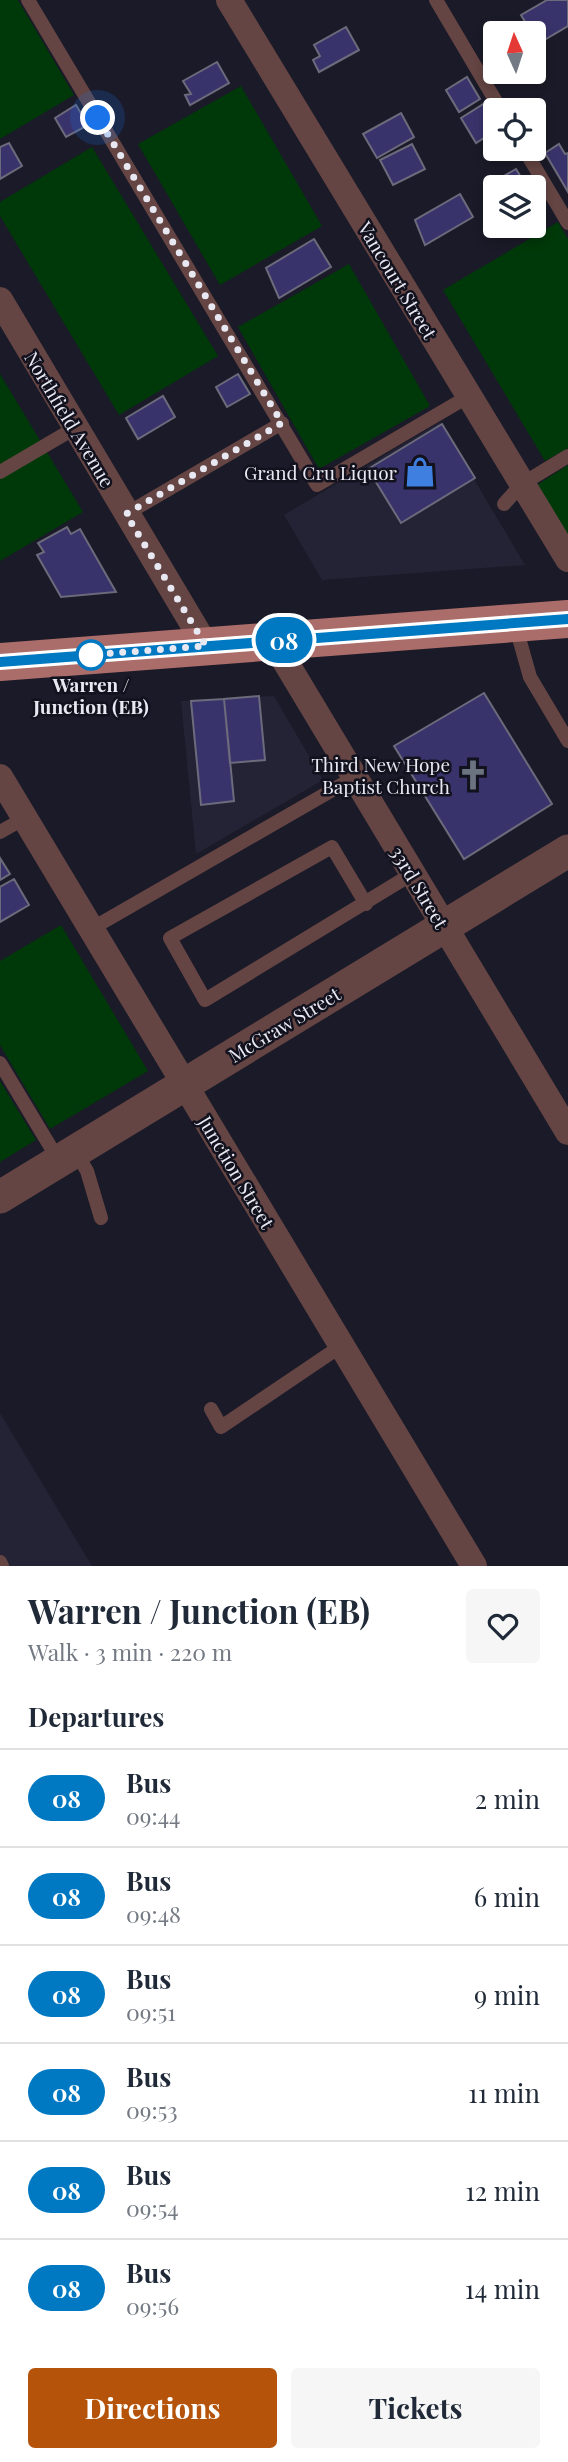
<!DOCTYPE html>
<meta charset="utf-8">
<style>
:root{--surface:#fff;--page:#f6f6f7;--text:#1f2937;--muted:#747a83;--line:#e0e1e3;--accent:#b45309}
body{margin:0;font-family:"Playfair Display",serif;background:var(--page);color:var(--text);height:100vh;display:flex;flex-direction:column;font-size:26px;white-space:nowrap}
*{box-sizing:border-box;margin:0}
p{font-size:23px;color:var(--muted)}
.icon{flex:none;width:38px;height:38px;fill:none;stroke:currentColor;stroke-width:2;stroke-linecap:round;stroke-linejoin:round}
.map{position:relative;height:1566px;overflow:hidden}
.drawer{display:flex;flex-direction:column;background:var(--surface);flex:1}
.drawer>*{flex:none}
.badge{padding:0 14px;border-radius:23px;font-size:24px;line-height:46px}
.needle{width:46px;rotate:357deg}
.tools{position:absolute;left:483px;top:21px;display:grid;gap:14px}
.tools a{display:grid;place-items:center;width:63px;height:63px;border-radius:7px;background:var(--surface);box-shadow:0 4px 10px #0003;font-size:35px}
.you{position:absolute;width:35px;height:35px;margin:-18px;border:5px solid #fff;border-radius:50%;background:#1a73e8;box-shadow:0 0 0 10px #1a73e833}
.map>.badge{position:absolute;translate:-50% -50%;box-shadow:0 0 0 4px #fff}
h2{padding:0 28px;font-size:26px;line-height:63px}
.round{display:grid;place-items:center;flex:none;width:74px;height:74px;border-radius:7px;background:var(--page)}
.summary{display:flex;align-items:center;justify-content:space-between;height:119px;padding:0 28px}
h1{font-size:33px;font-weight:700;line-height:52px}
.action{display:flex;gap:14px;margin-top:auto;padding:14px 28px}
.action a{flex:1;height:80px;border-radius:7px;background:var(--accent);color:#fff;font-size:28px;font-weight:700;line-height:80px;text-align:center}
.action a+a{background:var(--page);color:var(--text)}
ul{padding:0;list-style:none}
li{display:flex;align-items:center;gap:21px;height:98px;padding:0 28px;border-top:2px solid var(--line)}
li div{flex:1}
li b{display:block;font-size:26px}
li em{font-style:normal}
li .badge{min-width:77px;font-weight:700;text-align:center}
.map>svg:first-child{display:block}
.built{fill:#242336}
.green{fill:#003909}
.building{fill:#39336b;stroke:#6b6b7c;stroke-width:2}
.lines{fill:none;stroke-linecap:round;stroke-linejoin:round}
.service{stroke:#644543;stroke-width:14}
.minor{stroke:#644543;stroke-width:26}
.tertiary{stroke:#644543;stroke-width:33}
.primary{stroke:#ab6d69;stroke-width:38}
.line-casing{stroke:#fff;stroke-width:16}
.line{stroke:#0079c2;stroke-width:10}
.walk{stroke:#e8e8f2;stroke-width:7;stroke-dasharray:0 12.6}
.stop-dot{fill:#fff;stroke:#0079c2;stroke-width:3.5}
.labels{text-anchor:middle;dominant-baseline:central;stroke-width:5;stroke-linejoin:round;paint-order:stroke}
.street-label{font-size:19px;fill:#e8e8f2;stroke:#12111e}
.poi-label{font-size:19px;fill:#e8e8f2;stroke:#12111e;text-anchor:end}
.stop-label{font-size:19px;font-weight:bold;fill:#e8e8f2;stroke:#12111e}
</style>
<div class="map">
<svg width="568" height="1566" viewBox="0 0 568 1566">
<rect width="100%" height="100%" fill="#1b1a28"/>
<path class="built" d="M440 422 525 565 322 580 284 515Z
M274 696 323 780 196 854 181 701Z
M0 1413 92 1566H0Z"/>
<path class="green" d="M0 0H18L74 95 0 139Z
M241 86 322 226 220 285 138 144Z
M92 147 218 356 119 415 0 216V202Z
M558 222 568 239V448L545 461 443 290Z
M349 264 430 406 319 469 238 327Z
M0 374 83 512 0 561Z
M568 465V539L537 485Z
M61 925 148 1071 50 1129 0 1045V961Z
M0 1081 36 1140 0 1162Z"/>
<path class="building" d="M547 0H568V26L534 46V33H525L530 30 521 15Z
M346 27 359 50 319 72 313 60 320 56 314 45Z
M217 62 229 83 190 105 185 95 191 94 183 81Z
M467 77 480 99 459 112 446 90Z
M485 103 495 120V131L476 143 461 118Z
M76 105 88 125 66 137 55 118Z
M401 113 414 137 377 158 363 134Z
M9 143 22 166 0 179V147Z
M412 144 425 169 393 185 380 160Z
M559 144 565 154 568 153V192L545 153Z
M516 169 527 187 495 188 492 183Z
M460 194 473 217 425 245 415 220Z
M314 239 331 267 279 298 266 268Z
M238 374 250 394 227 407 216 387Z
M163 396 175 417 138 439 126 418Z
M442 424 475 478 401 523 368 469Z
M67 527 71 534 80 529 116 592 61 597 37 555 44 552 38 543Z
M484 693 552 804 464 859 394 746Z
M259 696 265 760 230 763 224 699Z
M224 699 234 801 201 805 191 701Z
M0 858 10 874 0 880Z
M14 879 29 905 0 922V887Z"/>
<g class="lines">
<path class="service" d="M28 0 317 485 469 396
M436 0 501 110
M524 149 568 223
M0 472 75 428
M504 504 522 484 568 456
M126 514 282 423
M515 624 530 677 568 741
M0 832 25 818
M366 904 332 847 170 938 205 1000 412 874
M91 929 355 777
M0 1063 59 1161
M75 1151 87 1171 101 1218
M211 1409 221 1427 341 1346
M0 1562 2 1566"/>
<path class="minor" d="M229 0 568 559
M0 300 206 646
M273 641 568 1132
M0 777 474 1566"/>
<path class="tertiary" d="M0 1197 568 851"/>
<path class="primary" d="M0 662 568 619"/>
</g>
<g class="lines">
<g class="line-casing">
<path id="line" d="M0 662 568 619"/>
</g>
<use href="#line" class="line"/>
<path class="walk" d="M91 655H88L206 646 126 514 282 423 98 118"/>
</g>
<defs>
<g id="shop-bare" transform="scale(2.415)"><path d="M-5-2.5h2.3a2.7 3.5 0 0 1 5.4 0H5L5.5 6h-11ZM-1.5-2.5h3a1.5 2.3 0 0 0-3 0Z" fill="#3f7fe0" stroke="#12111e" stroke-width="2.5" paint-order="stroke"/></g>
<g id="church-bare" transform="scale(2.415)"><path d="M-1.2-6h2.4v3.5h3.3v2.4h-3.3V6h-2.4V-.1h-3.3v-2.4h3.3Z" fill="#6b7280" stroke="#12111e" stroke-width="2.5" paint-order="stroke"/></g>
</defs>
<g fill-rule="evenodd">
<use href="#shop-bare" x="420" y="472"/>
<use href="#church-bare" x="473" y="775"/>
</g>
<circle class="stop-dot" cx="91" cy="655" r="14"/>
<g class="labels">
<g class="street-label">
<text transform="translate(398 280) rotate(59)">Vancourt Street</text>
<text transform="translate(70 419) rotate(59)">Northfield Avenue</text>
<text transform="translate(420 887) rotate(59)">33rd Street</text>
<text transform="translate(284 1024) rotate(-31)">McGraw Street</text>
<text transform="translate(237 1172) rotate(59)">Junction Street</text>
</g>
<g class="poi-label">
<text x="397" y="472">Grand Cru Liquor</text>
<text x="450" y="764">Third New Hope<tspan x="450" dy="22">Baptist Church</tspan></text>
</g>
<g class="stop-label">
<text x="91" y="684">Warren /<tspan x="91" dy="22">Junction (EB)</tspan></text>
</g>
</g>
</svg>
<div class="tools">
<a><svg class="needle" viewBox="-14 -14 28 28"><path d="M0-13l5 13h-10z" fill="#e53935"/><path d="M0 13l5-13h-10z" fill="#747a83"/></svg></a>
<a><svg class="icon" aria-label="locate" viewBox="0 0 24 24"><circle cx="12" cy="12" r="6"/><path d="M12 2v4M12 18v4M2 12h4M18 12h4"/></svg></a>
<a><svg class="icon" aria-label="layers" viewBox="0 0 24 24"><path d="M12 4l9 5-9 5-9-5zM3 14l9 5 9-5"/></svg></a>
</div>
<div class="you" style="left:98px;top:118px"></div>
<b class="badge" style="left:284px;top:640px;background:#0079c2;color:#fff">08</b>
</div>
<section class="drawer">
<div class="summary"><div><h1>Warren / Junction (EB)</h1><p>Walk · 3 min · 220 m</p></div><a class="round"><svg class="icon" aria-label="heart" viewBox="0 0 24 24"><path d="M12 20l-8-8c-3-5 5-10 8-4 3-6 11-1 8 4z"/></svg></a></div>
<h2>Departures</h2>
<ul>
<li><span class="badge" style="background:#0079c2;color:#fff">08</span><div><b>Bus</b><p>09:44</p></div><em>2 min</em></li>
<li><span class="badge" style="background:#0079c2;color:#fff">08</span><div><b>Bus</b><p>09:48</p></div><em>6 min</em></li>
<li><span class="badge" style="background:#0079c2;color:#fff">08</span><div><b>Bus</b><p>09:51</p></div><em>9 min</em></li>
<li><span class="badge" style="background:#0079c2;color:#fff">08</span><div><b>Bus</b><p>09:53</p></div><em>11 min</em></li>
<li><span class="badge" style="background:#0079c2;color:#fff">08</span><div><b>Bus</b><p>09:54</p></div><em>12 min</em></li>
<li><span class="badge" style="background:#0079c2;color:#fff">08</span><div><b>Bus</b><p>09:56</p></div><em>14 min</em></li>
</ul>
<div class="action"><a>Directions</a><a>Tickets</a></div>
</section>
